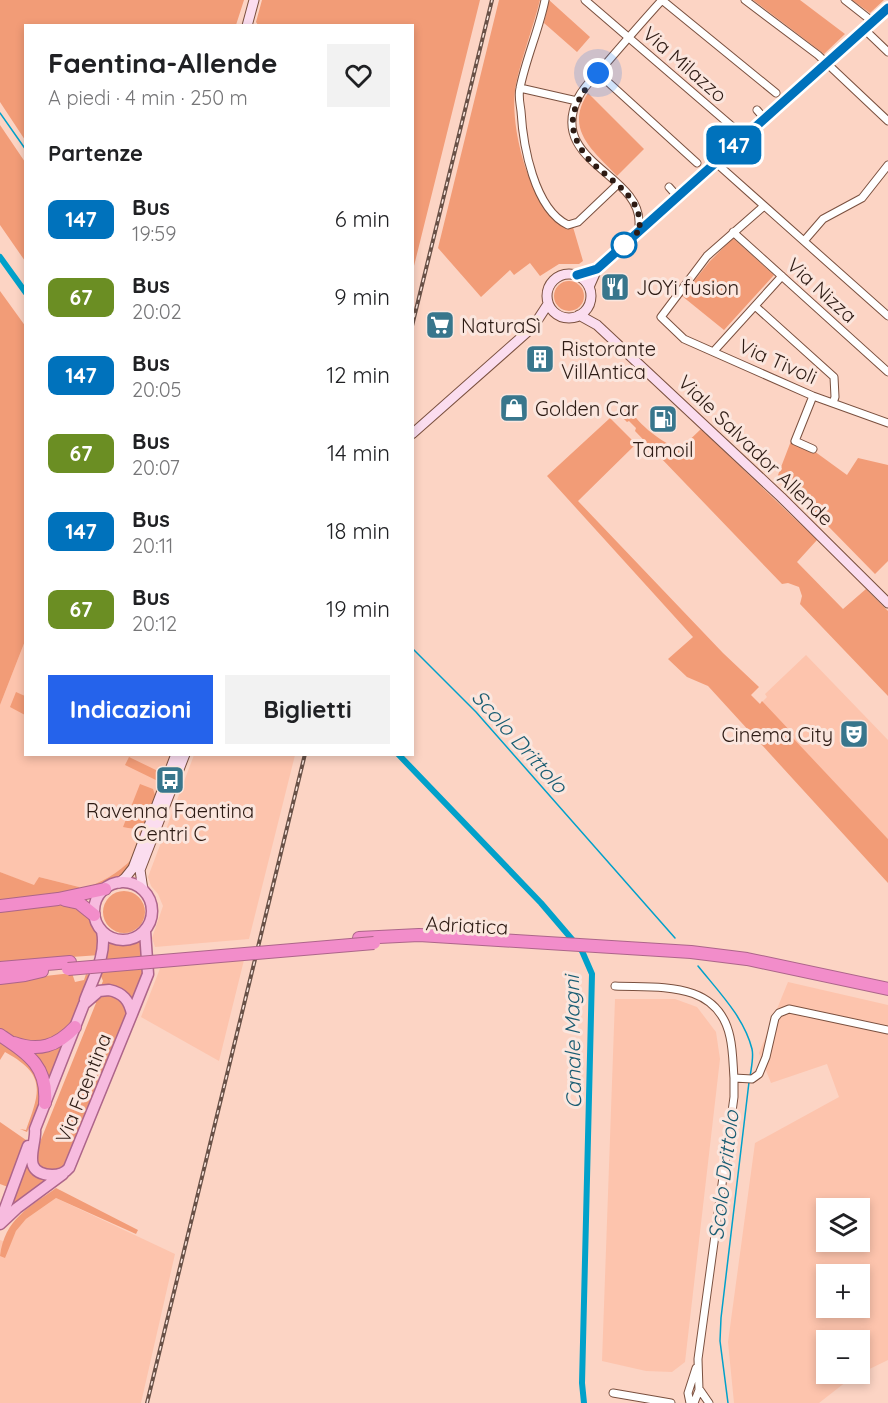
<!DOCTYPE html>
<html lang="it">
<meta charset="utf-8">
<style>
:root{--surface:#fff;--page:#f2f2f2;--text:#202124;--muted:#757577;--accent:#2563eb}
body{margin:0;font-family:Quicksand,sans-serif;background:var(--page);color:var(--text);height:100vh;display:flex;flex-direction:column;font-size:22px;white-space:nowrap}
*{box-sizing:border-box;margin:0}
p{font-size:20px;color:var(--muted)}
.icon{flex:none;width:33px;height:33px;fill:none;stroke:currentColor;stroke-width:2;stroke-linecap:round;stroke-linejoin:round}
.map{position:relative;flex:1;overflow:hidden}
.panel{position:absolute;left:24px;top:24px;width:390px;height:732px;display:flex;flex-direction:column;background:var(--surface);border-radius:0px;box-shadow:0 3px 9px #0003}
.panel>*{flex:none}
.badge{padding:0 12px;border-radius:9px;font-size:21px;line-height:39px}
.tools{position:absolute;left:816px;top:1198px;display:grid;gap:12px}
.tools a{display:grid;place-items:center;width:54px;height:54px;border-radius:0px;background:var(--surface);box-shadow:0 3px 9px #0003;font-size:30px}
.you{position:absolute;width:30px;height:30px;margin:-15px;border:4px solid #fff;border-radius:50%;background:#1a73e8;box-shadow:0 0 0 9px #1a73e833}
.map>.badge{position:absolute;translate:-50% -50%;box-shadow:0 0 0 3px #fff}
h2{padding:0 24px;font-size:22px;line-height:54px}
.round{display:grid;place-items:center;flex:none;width:63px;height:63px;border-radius:0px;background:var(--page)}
.head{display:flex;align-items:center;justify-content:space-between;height:102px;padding:0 24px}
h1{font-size:28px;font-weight:700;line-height:45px}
.primary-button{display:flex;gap:12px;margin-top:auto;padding:12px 24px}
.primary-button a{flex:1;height:69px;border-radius:0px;background:var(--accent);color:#fff;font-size:24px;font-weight:700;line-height:69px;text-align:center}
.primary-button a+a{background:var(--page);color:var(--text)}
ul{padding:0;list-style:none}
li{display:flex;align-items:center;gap:18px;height:78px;padding:0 24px}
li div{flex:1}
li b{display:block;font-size:22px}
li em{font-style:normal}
li .badge{min-width:66px;font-weight:700;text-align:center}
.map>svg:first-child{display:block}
.built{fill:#fdc4ad;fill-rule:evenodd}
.green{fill:#f29c77}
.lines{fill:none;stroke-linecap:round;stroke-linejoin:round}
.stream{stroke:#01a1ca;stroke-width:1.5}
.canal{stroke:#01a1ca;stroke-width:6}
.street-casing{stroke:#7a503f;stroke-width:9}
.secondary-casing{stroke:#7a503f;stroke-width:11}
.primary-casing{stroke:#ad658a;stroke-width:13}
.highway-casing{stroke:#ad658a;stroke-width:14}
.street{stroke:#fff;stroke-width:7}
.secondary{stroke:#fbddef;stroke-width:9}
.primary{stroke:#f7bbdf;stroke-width:10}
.highway{stroke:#f28dca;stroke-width:12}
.rail-casing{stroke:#695147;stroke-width:4}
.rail{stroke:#fbe6de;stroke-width:1.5;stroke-dasharray:4.5;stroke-linecap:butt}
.highway-bridge-casing{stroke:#ad658a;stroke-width:14;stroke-linecap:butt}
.highway-bridge{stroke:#f28dca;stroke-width:12}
.line-casing{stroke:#fff;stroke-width:14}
.line{stroke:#0072bc;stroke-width:9}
.walk{stroke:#2d1b14;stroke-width:6;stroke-dasharray:0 10.8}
.stop-dot{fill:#fff;stroke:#0072bc;stroke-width:3}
.labels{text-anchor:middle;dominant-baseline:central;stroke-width:6;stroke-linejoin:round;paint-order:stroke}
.street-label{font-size:20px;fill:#2d1b14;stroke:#fbe6de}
.poi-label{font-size:20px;fill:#2d1b14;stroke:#fbe6de;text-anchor:start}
.water-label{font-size:21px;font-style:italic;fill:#185c72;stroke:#fbe6de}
</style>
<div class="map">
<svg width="888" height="1403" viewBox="0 0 888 1403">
<rect width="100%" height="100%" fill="#fcd4c4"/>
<path class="built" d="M25 641 26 754 174 755 133 858 120 871 107 880 80 890 79 887 39 877 35 886 0 872V705Z
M806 655 888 740V839L760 704 767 697 765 694Z
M194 755H295L249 939 155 947 152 938 163 906 158 894 151 886 148 877Z
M244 960 219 1061 141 1017 161 966Z
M788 982 888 1005V1360L851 1378 819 1403H734L728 1342 755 1143 839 1097 827 1064 771 1083 759 1053ZM826 1209H860V1242H826ZM826 1275H860V1308H826ZM826 1341H860V1374H826Z
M615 999H675L697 1007 716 1032 720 1059 685 1362 672 1372 646 1371 602 1361Z
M56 1198 175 1254 141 1403H0V1240L10 1244 16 1231 26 1219Z"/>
<path class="green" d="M0 0H244L236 25 26 26 25 140 0 102Z
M262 0H480L413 270 412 26 258 25 256 22Z
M499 0H540C533 28 522 56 516 84 509 118 524 180 545 207 553 217 559 228 573 227L583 261 579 264H559L540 276 530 263 514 275 510 270 481 297 438 248Z
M549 0 590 37 577 52 544 23Z
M753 0H800L845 34 824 54Z
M852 0H884L870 13Z
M588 93 644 149 617 176C593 150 564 130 588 93Z
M0 125 25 162V261L0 225Z
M733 238 774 275 724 330 682 296 710 261Z
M554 296a15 15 0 1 1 30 0a15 15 0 1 1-30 0Z
M0 291 26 327 25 641 0 705Z
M626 402C636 424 658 439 679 450L701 429 817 540 797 562 843 609 866 589 888 611V696L800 604 802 596 799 587 788 583 782 584 635 431 636 428 629 421 627 422 621 416 625 411 623 405Z
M610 418 636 444 578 501 723 653 759 687 751 695 760 704 762 701 794 735 792 737 888 839V883L708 686 687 677 668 659 693 637 547 476Z
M791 441 814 451 847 475 858 458 888 465V561L875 574 778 475Z
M16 692 25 696V715L10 707Z
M129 757 160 772 162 768 165 773 162 783 125 765Z
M140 784 153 789 155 795 142 830C136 828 130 829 123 827Z
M133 858C131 862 130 868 127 871 107 896 31 893 0 902V872L34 885 39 877 79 887 80 889C102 883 117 874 133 858Z
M103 912a21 21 0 1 1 42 0a21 21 0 1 1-42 0Z
M67 903C93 919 100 923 100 955L0 962V910Z
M141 939 145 969 132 1003 100 988 103 981 100 974 106 959 110 941 126 944Z
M72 973 75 982 84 980 86 974 90 975 72 1024 57 1039 24 1043 0 1030V981Z
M115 993 128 1010 104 1073H99L97 1078 100 1084 63 1169 48 1172 37 1165 34 1151 38 1147 96 1003 93 1001 97 996Z
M0 1039 34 1066 42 1097 27 1132 20 1129 26 1130C40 1091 47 1075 5 1052L0 1060Z
M63 1045 50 1081 33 1053 51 1051Z
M0 1122 26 1140 8 1187 0 1184Z
M28 1158 53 1178 7 1212Z
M56 1188 138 1230 136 1234 56 1198 26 1219 16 1231 5 1258 0 1256C5 1219 28 1208 56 1188Z"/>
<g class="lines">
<path class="stream" d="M0 113 26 150
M412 648 476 712 675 938
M698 966C718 991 744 1017 752 1049 754 1057 751 1069 750 1077
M728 1403 720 1341 721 1318 749 1082"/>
<path class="canal" d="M0 257 26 293
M398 754 541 903 582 951 592 974 582 1383 584 1403"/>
<g class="street-casing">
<path id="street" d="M545 0C539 30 526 58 520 88 518 96 520 103 521 111 523 145 534 209 568 225L578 222 618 184
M585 0 735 129
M662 0 776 93
M745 0 818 55 888 121
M845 0 873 22
M864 29 888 52
M598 73 697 163
M520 88 577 101
M757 110 764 118
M715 162 888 316
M669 187 677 196
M764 206 707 256 661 317 684 339 813 396 888 423
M642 228 639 224C642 174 547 162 578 98 584 86 595 76 604 66 623 44 642 22 662 0
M733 232 888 372
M804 241 823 219 862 198 888 165
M755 306 834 377 835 397 833 403
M714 351 782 276
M813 396 795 441 813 449
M615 986C659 988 718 980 730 1037 733 1050 733 1065 734 1078
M700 1390 709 1403
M613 1393 671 1403
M690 1403 688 1393 696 1368
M694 1403 699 1390 698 1359 734 1097V1078L752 1079 759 1074 766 1057 775 1018 779 1013 789 1009 888 1030"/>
</g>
<g class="secondary-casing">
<path id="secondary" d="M247 26 254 0
M547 296a22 22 0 1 1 44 0a22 22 0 1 1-44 0Z
M589 287 597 269 888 8
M579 315 597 325 781 497 888 603
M412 434 533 327 548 304
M119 883 125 878 133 868 176 754
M143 890 140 870 185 754"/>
</g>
<g class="primary-casing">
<path id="primary" d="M94 911a29 29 0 1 1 58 0a29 29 0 1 1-58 0Z
M109 990C123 993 129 1000 132 1014L69 1168C65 1173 60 1175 52 1175 19 1174 37 1145 35 1129L84 1004 99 991Z
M85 1000C93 978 107 955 102 931
M132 1014 148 974 145 931
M0 1222 28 1146
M0 1224 17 1208 63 1174"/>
</g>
<g class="highway-casing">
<path id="highway" d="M65 900 79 903 94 915
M0 906 58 899 105 889
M359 938 419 935 691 952 747 959 888 989
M0 968 70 962
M0 978 25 975 42 971
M0 1035C28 1054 48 1066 45 1103
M14 1043C39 1052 57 1046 75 1027"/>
</g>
<use href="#street" class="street"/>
<use href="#secondary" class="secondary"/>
<use href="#primary" class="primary"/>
<use href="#highway" class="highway"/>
<g class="rail-casing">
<path id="rail" d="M412 326 492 0
M147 1403 305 754"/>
</g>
<use href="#rail" class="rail"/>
<g class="highway-bridge-casing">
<path id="highway-bridge" d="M68 969 374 943"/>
</g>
<use href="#highway-bridge" class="highway-bridge"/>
</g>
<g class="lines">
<g class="line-casing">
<path id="line" d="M577 275 597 269 888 8"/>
</g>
<use href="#line" class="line"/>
<path class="walk" d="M598 73C575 101 561 123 586 156 597 170 615 180 627 194 635 204 640 211 639 224L642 228 624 245"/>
</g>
<defs>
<g id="restaurant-square" transform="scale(1.5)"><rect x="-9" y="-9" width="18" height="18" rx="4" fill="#38768c" stroke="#fbe6de"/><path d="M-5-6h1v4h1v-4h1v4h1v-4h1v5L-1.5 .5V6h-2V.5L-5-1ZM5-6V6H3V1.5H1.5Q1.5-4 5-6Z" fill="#fff"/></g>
<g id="supermarket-square" transform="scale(1.5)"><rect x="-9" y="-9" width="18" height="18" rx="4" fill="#38768c" stroke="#fbe6de"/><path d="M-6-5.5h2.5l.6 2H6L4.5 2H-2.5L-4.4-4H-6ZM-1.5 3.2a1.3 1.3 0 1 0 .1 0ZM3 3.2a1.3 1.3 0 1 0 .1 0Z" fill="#fff"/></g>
<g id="building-square" transform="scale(1.5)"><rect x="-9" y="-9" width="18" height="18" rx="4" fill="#38768c" stroke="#fbe6de"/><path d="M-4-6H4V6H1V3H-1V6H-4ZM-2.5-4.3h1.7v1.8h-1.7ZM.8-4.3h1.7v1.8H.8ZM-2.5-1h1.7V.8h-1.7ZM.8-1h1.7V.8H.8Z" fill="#fff"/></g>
<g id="shop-square" transform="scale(1.5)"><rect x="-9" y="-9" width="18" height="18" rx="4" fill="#38768c" stroke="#fbe6de"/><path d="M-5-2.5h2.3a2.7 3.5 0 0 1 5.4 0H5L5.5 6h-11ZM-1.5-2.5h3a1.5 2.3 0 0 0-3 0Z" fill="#fff"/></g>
<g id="fuel-square" transform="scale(1.5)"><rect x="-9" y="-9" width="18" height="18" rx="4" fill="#38768c" stroke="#fbe6de"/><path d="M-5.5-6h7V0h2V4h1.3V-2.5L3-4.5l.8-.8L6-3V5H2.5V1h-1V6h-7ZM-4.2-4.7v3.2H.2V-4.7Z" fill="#fff"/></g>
<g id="theatre-square" transform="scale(1.5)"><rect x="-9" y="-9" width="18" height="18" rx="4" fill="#38768c" stroke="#fbe6de"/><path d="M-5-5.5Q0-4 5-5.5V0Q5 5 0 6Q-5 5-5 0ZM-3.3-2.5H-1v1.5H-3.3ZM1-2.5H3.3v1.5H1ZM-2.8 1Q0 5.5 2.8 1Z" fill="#fff"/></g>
<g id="bus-square" transform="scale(1.5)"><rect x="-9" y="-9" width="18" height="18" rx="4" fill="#38768c" stroke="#fbe6de"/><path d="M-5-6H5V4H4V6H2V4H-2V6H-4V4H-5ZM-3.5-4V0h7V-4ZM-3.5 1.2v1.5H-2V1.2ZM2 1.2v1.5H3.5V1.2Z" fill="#fff"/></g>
</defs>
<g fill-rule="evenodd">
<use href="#restaurant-square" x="615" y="287"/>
<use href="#supermarket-square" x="440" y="325"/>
<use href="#building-square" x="540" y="359"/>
<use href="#shop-square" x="514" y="408"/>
<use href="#fuel-square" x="663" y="419"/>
<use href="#theatre-square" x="854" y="734"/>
<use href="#bus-square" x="170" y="780"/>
</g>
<circle class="stop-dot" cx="624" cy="245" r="12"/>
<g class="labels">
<g class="street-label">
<text transform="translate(685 64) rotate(41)">Via Milazzo</text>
<text transform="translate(822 290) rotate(42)">Via Nizza</text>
<text transform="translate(778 361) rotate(24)">Via Tivoli</text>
<text transform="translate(756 450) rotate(44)">Viale Salvador Allende</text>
<text transform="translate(467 925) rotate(3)">Adriatica</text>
<text transform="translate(83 1088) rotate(-68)">Via Faentina</text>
</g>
<g class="poi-label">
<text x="636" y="287">JOYi fusion</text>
<text x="461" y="325">NaturaSì</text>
<text x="561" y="348">Ristorante<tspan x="561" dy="23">VillAntica</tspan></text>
<text x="535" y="408">Golden Car</text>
<text x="663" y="449" text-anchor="middle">Tamoil</text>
<text x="833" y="734" text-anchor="end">Cinema City</text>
<text x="170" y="810" text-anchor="middle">Ravenna Faentina<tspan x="170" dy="23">Centri C</tspan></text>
</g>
<g class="water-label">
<text transform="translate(520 741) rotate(48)">Scolo Drittolo</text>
<text transform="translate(572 1042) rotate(-91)">Canale Magni</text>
<text transform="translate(723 1175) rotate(-83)">Scolo Drittolo</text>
</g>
</g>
</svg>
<div class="tools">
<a><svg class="icon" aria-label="layers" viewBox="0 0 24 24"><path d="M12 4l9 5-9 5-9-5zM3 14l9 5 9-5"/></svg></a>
<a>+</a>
<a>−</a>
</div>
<div class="you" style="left:598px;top:73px"></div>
<b class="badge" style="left:734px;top:145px;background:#0072bc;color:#fff">147</b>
<section class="panel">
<div class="head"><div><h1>Faentina-Allende</h1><p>A piedi · 4 min · 250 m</p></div><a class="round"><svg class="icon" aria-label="heart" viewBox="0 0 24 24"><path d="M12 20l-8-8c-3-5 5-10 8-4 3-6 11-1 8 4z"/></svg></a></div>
<h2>Partenze</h2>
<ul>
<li><span class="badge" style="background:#0072bc;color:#fff">147</span><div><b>Bus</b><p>19:59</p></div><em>6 min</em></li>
<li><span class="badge" style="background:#6b8e23;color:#fff">67</span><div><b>Bus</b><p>20:02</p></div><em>9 min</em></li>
<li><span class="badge" style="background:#0072bc;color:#fff">147</span><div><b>Bus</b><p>20:05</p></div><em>12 min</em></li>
<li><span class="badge" style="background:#6b8e23;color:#fff">67</span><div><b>Bus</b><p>20:07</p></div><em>14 min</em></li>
<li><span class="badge" style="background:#0072bc;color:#fff">147</span><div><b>Bus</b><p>20:11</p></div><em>18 min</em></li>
<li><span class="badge" style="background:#6b8e23;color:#fff">67</span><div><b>Bus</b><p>20:12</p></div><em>19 min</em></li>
</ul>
<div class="primary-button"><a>Indicazioni</a><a>Biglietti</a></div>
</section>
</div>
